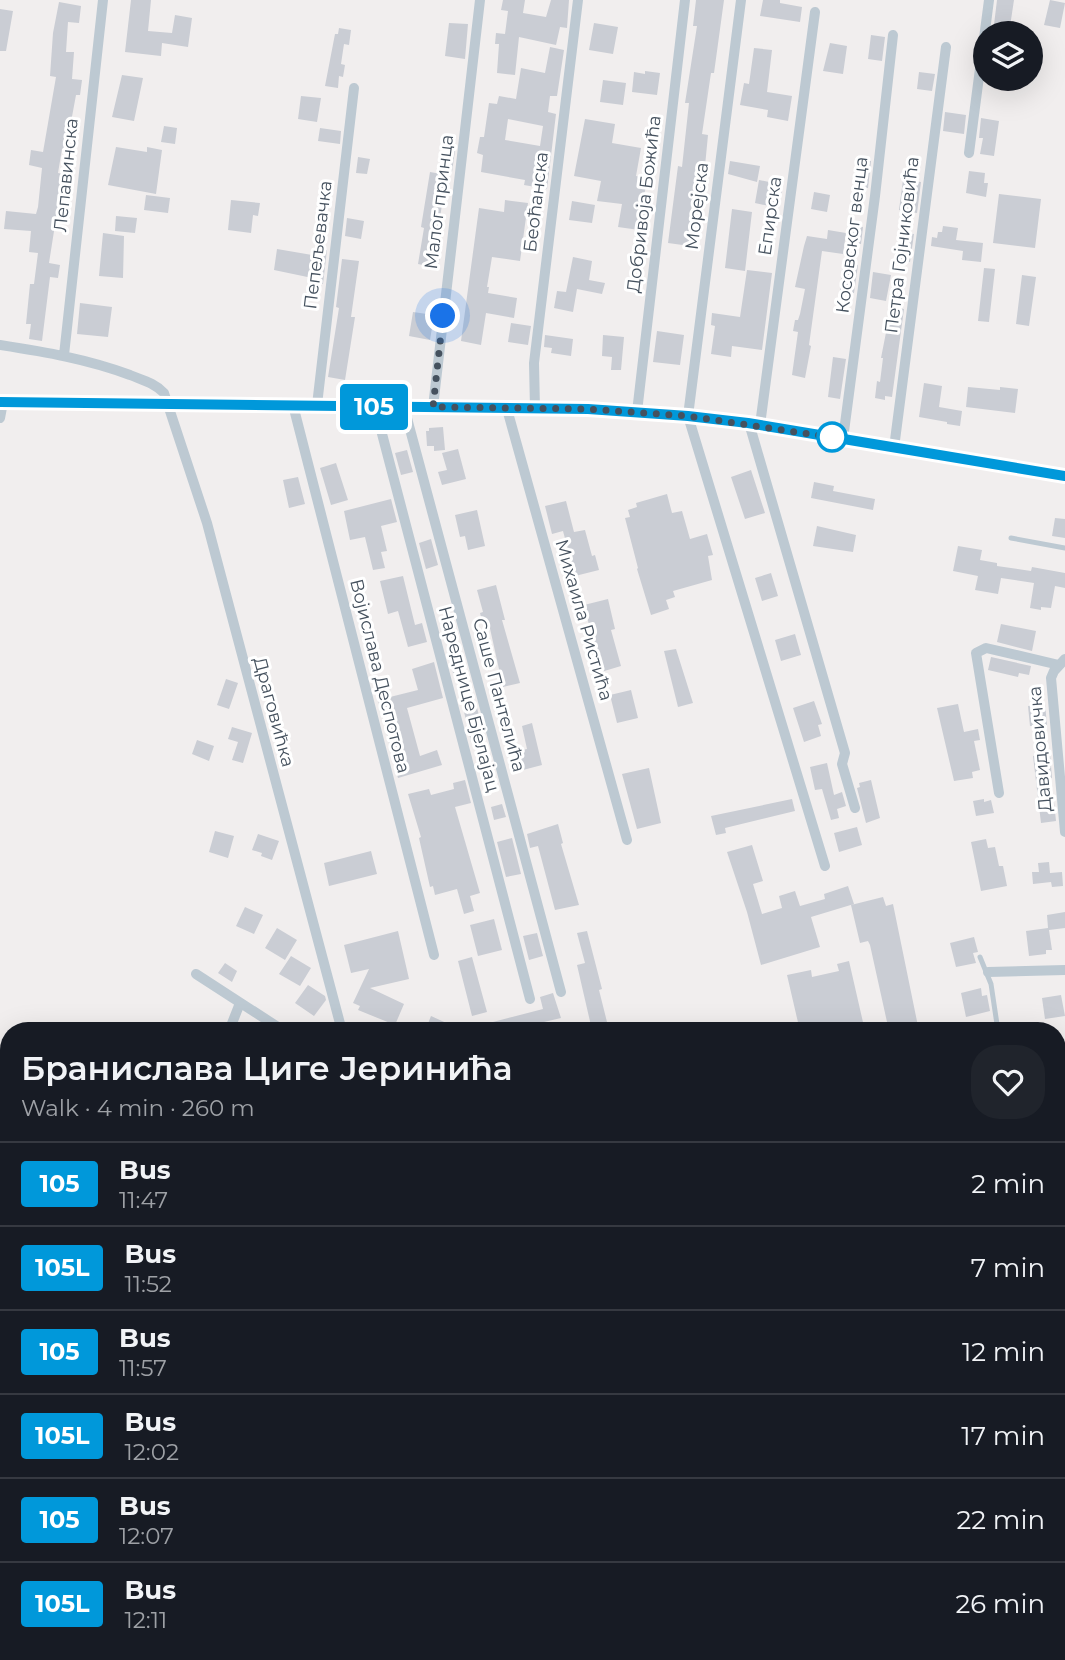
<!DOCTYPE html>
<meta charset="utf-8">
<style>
:root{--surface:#171b24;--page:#20242c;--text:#f1f3f6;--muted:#9ea1a6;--line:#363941}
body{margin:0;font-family:Montserrat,sans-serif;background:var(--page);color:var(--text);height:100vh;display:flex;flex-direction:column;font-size:26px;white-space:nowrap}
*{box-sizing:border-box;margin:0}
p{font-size:23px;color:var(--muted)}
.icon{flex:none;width:38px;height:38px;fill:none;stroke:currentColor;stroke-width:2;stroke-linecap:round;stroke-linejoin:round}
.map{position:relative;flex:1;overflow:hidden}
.sheet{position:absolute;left:0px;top:1022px;width:1066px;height:639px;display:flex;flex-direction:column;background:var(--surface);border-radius:28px 28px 0 0;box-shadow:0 7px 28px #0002}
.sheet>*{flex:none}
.badge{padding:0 14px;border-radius:5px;font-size:24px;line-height:46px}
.tools{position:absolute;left:973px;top:21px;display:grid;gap:14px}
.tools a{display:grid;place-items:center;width:70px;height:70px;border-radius:50%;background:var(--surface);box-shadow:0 7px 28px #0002;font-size:35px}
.you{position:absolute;width:35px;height:35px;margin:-18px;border:5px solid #fff;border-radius:50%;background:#1a73e8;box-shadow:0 0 0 10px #1a73e833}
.map>.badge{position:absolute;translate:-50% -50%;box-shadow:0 0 0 4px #fff}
.round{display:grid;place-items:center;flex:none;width:74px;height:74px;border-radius:28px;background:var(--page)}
.head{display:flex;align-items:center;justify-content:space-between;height:119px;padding:0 21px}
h1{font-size:33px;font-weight:600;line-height:52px}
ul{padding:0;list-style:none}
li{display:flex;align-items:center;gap:21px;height:84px;padding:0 21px;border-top:2px solid var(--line)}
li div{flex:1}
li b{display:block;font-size:26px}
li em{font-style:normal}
li .badge{min-width:77px;font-weight:700;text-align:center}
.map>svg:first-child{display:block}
.building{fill:#cacdd4;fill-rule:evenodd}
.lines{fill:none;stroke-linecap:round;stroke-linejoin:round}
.service{stroke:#bdc9d2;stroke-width:5}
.minor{stroke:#bdc9d2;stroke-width:10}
.tertiary{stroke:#bdc9d2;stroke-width:12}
.line-casing{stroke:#fff;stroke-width:16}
.line{stroke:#0098da;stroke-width:10}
.walk{stroke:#45515e;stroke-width:7;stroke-dasharray:0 12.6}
.stop-dot{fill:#fff;stroke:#0098da;stroke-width:3.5}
.labels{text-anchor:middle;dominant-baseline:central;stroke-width:6;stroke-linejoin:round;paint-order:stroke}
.street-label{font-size:18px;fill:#45515e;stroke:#fff}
</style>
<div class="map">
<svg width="1065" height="1660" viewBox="0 0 1065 1660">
<rect width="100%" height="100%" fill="#f1eeee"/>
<path class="building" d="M131 0H151L148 31 172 33 175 15 192 18 188 47 162 43 161 56 125 52Z
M503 0H525L523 13 546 17 551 0H569L567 28 560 27 556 45 519 37 515 75 497 73 499 44H495L496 33 505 34 508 11 501 10Z
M696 0H724L714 73H711L702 134 708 135 705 166H699L690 215H695L690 246 668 243 678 166 682 167 689 103H685L697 26H693Z
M763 0H780V3L802 7 800 22 760 16Z
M997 0H1014L1009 33H993Z
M1050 0 1065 3 1060 28 1044 25Z
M59 2 81 6 79 23 68 22 66 52H74L72 79 82 80 80 95H76L66 149H62L58 173 63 174 49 263 60 265 58 278 50 277 42 341 29 339 31 324H26L30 284H34L38 253 29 252 31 231 4 229 6 211 36 214 38 207 42 168 29 165 31 150 43 152 56 77 50 76 53 33Z
M0 9 13 11 6 51H0Z
M449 23 468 24 465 59 445 56Z
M594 23 618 27 613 54 589 50Z
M339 28 351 30 349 45 344 44 341 64 345 65 343 77 339 76 338 88 325 86 335 34H338Z
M871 35 885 37 882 61 868 59Z
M830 43 847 46 843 74 823 71Z
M550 47 564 50 557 96H550L548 112 556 114 547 189 524 185 525 180 481 172 483 155 477 153 480 137H484L489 103 497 104 499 96 516 99 521 68 545 73ZM508 119 543 126 540 146 505 140Z
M754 48 772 50 767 92 792 96 788 121 767 117 768 110 740 105 744 83 749 84Z
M645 71 660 73 657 95 632 92 634 72 645 74Z
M919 72 935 74 932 91 917 89Z
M122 75 143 78 134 121 112 117Z
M603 80 626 83 623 105 600 102Z
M301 96 321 98 317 122 298 119Z
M945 112 966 115 964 134 943 131Z
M981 118 999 121 994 156 980 154 983 138H979Z
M585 119 615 124 612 143 641 148 636 176 647 178 642 210 649 211 646 231 618 227 622 204 597 201 601 181 574 176Z
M164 126 177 128 175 144 161 142Z
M320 128 341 131 340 144 318 141Z
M116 147 147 152V147L162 150 156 194 108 185Z
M441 150 455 151 452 172 438 170Z
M358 157 370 159 367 174 356 173Z
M857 160 871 161 868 188 855 187Z
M730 161 760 166 757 182 728 174Z
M969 171 985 173 984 183H988L986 197 966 193Z
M430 172 447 175 437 235 439 236 436 255 440 256 438 268 418 264 424 228 421 227Z
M759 180 774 183 773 188 782 190 779 208 755 203Z
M903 180 921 182 917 213 899 210Z
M814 192 830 195 827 212 811 209Z
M999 194 1041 199 1035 248 993 243Z
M146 195 170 198 168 213 144 210Z
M231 200 260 203 258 216 253 215 251 233 228 230Z
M505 200 528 203 520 261 492 257 487 287H489L488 293 517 298 514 318 486 313 481 345 461 341 479 208 504 212Z
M572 201 595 205 592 223 569 220Z
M732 209 752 212 745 271 725 268Z
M116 216 137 218 135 233 115 231Z
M347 218 364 221 361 239 345 236Z
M852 226 863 227 861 244 850 242Z
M943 226 958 228 956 240 983 243 981 262 962 260 963 251 931 246 932 237 937 238 938 232H942Z
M828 230 846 233 843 254 822 251 809 345 811 346 805 378 792 375 798 332 793 331 795 320H798L800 314 805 289 795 287 804 246 807 236 827 239Z
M901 232 914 234 910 262 896 260Z
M103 233 124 236 123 278 99 276Z
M277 249 318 256 319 249 327 250 323 284 316 283 317 279 274 270Z
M573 257 592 261 589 280 605 283 602 294 577 289 573 312 554 308 557 291 566 292Z
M342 259 359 261 351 317H355L345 380 328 377 339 308 336 307Z
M843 263 858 265 854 293 840 291Z
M984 268 995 269 989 322 978 321Z
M747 270 772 273 762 350 732 346 731 357 711 354 715 326 711 325 712 313 740 317Z
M873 272 891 275 886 301 870 298Z
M1022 275 1036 277 1029 326 1016 324Z
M80 303 112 307 108 337 77 334Z
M891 307 904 309 892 397 885 396V400L875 398 877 381 880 382 883 358H881Z
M413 312 434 315 430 340 409 336Z
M511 323 531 326 528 345 508 342Z
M657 331 684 335 680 365 653 362Z
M545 335 573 339 571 356 551 353 552 348 544 347Z
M603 335 624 337 621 370H611L612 357 602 356Z
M833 357 846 359 840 399 828 397Z
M924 383 942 386 939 407 962 411 960 426 947 424V422L919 417Z
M968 387 1000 390V387L1018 389 1015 413 966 407Z
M443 427 445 450 434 451V446H427L426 431H429V428Z
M458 449 466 479 442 485 438 472 447 470 442 453Z
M407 450 413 472 401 475 395 453Z
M336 463 348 500 331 505 320 468Z
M751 470 765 513 745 519 731 477Z
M298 477 305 504 289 508 283 480Z
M814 482 834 486 833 491 875 499 873 510 811 498Z
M667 494 672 513 682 511 690 539 707 534 713 555 708 556 712 580 673 591 675 597 666 600 669 609 651 615 637 569 638 568 625 518 630 517 628 510 637 507 636 503Z
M391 499 397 522 381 526 387 551 381 552 385 568 373 570 365 537 350 540 344 511Z
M566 501 574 532 585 530 592 556 595 555 599 570 575 576 563 531 552 534 545 506Z
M477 510 485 546 468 550 465 536 460 537 455 515Z
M1055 518 1065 519V538L1052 536Z
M817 526 856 535 853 552 813 546Z
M431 539 438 565 426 569 419 543Z
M958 546 982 550 980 560 997 563V566L1031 571 1032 567 1065 573V588L1055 586 1051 608 1041 607V610L1030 608 1034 583 1001 578 998 594 975 590 978 576 953 571Z
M771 573 778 596 762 601 755 578Z
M403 576 415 625 422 623 427 642 408 647 398 611 388 614 380 581Z
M496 585 505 620H502L520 683 503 687 489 624 483 625 480 613 483 612 477 590Z
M608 599 615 629 611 630 621 666 601 672 584 605Z
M1001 624 1036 631 1032 651 997 642Z
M795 634 801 655 781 661 775 640Z
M676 649 693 703 678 707 664 651Z
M461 654 465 671 453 673 449 658Z
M991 657 1031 666 1029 675 1019 673 1018 677 988 670Z
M434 662 443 698 407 708 420 756 437 750 442 765 398 778 378 700 418 690 412 669Z
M226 679 238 683 229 709 217 705Z
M631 690 638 718 617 723 610 695Z
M475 700 485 739 471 742 462 703Z
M814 701 822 724 818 725 821 736 804 742 793 708Z
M958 704 964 732 978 729 980 740 974 741 980 770 972 772 973 778 954 781 937 708Z
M1045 704 1047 725 1030 726 1028 706Z
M532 723 542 765 523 770 518 751 527 749 522 726Z
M232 727 252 733 243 763 232 760 238 742 228 739Z
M197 740 214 746 209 761 192 754Z
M1050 754 1052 778 1048 779 1052 803 1054 802 1056 821 1041 823 1033 756Z
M827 763 834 795 842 792 846 806 837 809 839 818 831 820 822 789 815 790 810 767Z
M649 768 661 823 637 829 622 774Z
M465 780 471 803 455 807 480 893 470 896 474 911 464 914 457 889 435 895 433 886 430 887 419 838 421 837 408 794 429 789 431 795 454 789 453 783Z
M871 780 880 818 866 823 857 788 860 787 859 783Z
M792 799 795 811 725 828 726 833 716 835 711 816Z
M984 799V802L991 800 994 813 976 816 973 801Z
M502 804 506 817 494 820 491 807Z
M558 824 563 843 561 844 579 905 555 910 538 846 530 848 527 834Z
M857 827 862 845 839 852 834 833Z
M215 831 234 836 228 858 209 852Z
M258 834 279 841 272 860 261 856 262 853 252 850Z
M512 838 521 874 506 877 497 842Z
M986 839 988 848 995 847 999 866H1003L1007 886 981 891 971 842Z
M752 845 763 881 753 884 762 914 782 908 779 896 795 891 800 906 825 899 824 894 848 886 854 904 811 917 820 947 761 965 747 912 727 852Z
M371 851 377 874 329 886 324 863Z
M1049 862 1050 873 1062 872 1063 886 1052 887 1051 882 1033 884 1032 872H1039L1038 863Z
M883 897 886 906 893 904 919 1031H889L870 945 868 941 860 943 851 905Z
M245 907 263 915 254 934 236 926Z
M1065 912V928L1049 930 1052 950H1046V954L1029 956 1026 931 1048 928 1047 915Z
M494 919 502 950 478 956 470 925Z
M277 928 297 940 285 960 265 948Z
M398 931 409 979 370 988 404 1004 395 1025 358 1010 360 1006 353 1003 369 969 351 973 344 945Z
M587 931 602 989 599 990 608 1026 592 1030 577 965 585 963 577 933Z
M537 933 543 956 529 960 523 936Z
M974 937 978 952 973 953 976 963 956 967 950 943Z
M291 956 311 968 300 986 279 974Z
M472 957 487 1012 472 1016 458 961Z
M849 961 865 1031H800L787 975 811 970 812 977 839 971 837 964Z
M225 963 237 971 232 982 218 973Z
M308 985 325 996 326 1000 314 1016 295 1003Z
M981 988 982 996 987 995 990 1011 966 1017 961 993Z
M553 993 561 1018 527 1026 528 1031H496L493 1022 543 1009 540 997Z
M1061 995 1065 1016 1045 1019 1042 998Z
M431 1016 464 1031H425Z"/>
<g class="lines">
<path class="service" d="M1011 538 1065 548
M980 957 991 984 998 1031"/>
<path class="minor" d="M741 0 688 416 825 866
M969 153 989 0
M0 345C45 352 87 359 130 375 142 380 155 383 164 393L207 523 342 1031
M64 355 103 0
M293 405 434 955
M317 405 354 88
M375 407 530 999
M404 407 561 992
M433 407 480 0
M507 409 627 840
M535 409 534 363 578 0
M637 412 685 0
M0 418 3 402
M749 423 845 753 842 764 855 808
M760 425 815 12
M843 439 875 196 893 35
M894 448 946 47
M1065 659 1054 671 1051 678 1065 832
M999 793 976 653 986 648 1059 665
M988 972 1065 970
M196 974 284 1031
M229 1031 240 1003
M0 1436 9 1414
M0 1600 9 1558
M78 1660 81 1652"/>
<path class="tertiary" d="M0 402 588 409 688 416 749 423 1065 475"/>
</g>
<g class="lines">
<g class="line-casing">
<path id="line" d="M0 402 588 409 688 416 748 423 1065 476"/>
</g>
<use href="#line" class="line"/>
<path class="walk" d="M443 316 433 407 588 409 688 416 843 439 832 437"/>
</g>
<circle class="stop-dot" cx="832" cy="437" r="14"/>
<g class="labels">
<g class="street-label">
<text transform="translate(66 175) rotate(-84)">Лепавинска</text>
<text transform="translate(439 202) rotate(-83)">Малог принца</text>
<text transform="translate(536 202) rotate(-83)">Беоћанска</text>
<text transform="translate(644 204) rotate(-83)">Добривоја Божића</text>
<text transform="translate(697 206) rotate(-83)">Морејска</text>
<text transform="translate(770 216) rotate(-82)">Епирска</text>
<text transform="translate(852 235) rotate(-83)">Косовског венца</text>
<text transform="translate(318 245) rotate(-83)">Пепељевачка</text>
<text transform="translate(902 245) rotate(-83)">Петра Гојниковића</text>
<text transform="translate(584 620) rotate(74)">Михаила Ристића</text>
<text transform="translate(380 676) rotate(76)">Војислава Деспотова</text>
<text transform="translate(499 695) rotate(75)">Саше Пантелића</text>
<text transform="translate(469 699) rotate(75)">Нареднице Бјелајац</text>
<text transform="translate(274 712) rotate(75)">Драговићка</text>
<text transform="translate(1040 749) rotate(-95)">Давидовичка</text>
</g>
</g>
</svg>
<div class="tools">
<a><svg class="icon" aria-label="layers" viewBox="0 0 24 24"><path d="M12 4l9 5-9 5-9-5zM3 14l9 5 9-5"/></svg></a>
</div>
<div class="you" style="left:443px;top:316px"></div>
<b class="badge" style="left:374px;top:407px;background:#0098da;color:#fff">105</b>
<section class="sheet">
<div class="head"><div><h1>Бранислава Циге Јеринића</h1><p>Walk · 4 min · 260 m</p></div><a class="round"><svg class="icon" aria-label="heart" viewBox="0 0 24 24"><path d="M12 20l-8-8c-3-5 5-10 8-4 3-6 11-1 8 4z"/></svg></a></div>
<ul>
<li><span class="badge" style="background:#0098da;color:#fff">105</span><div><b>Bus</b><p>11:47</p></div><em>2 min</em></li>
<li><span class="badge" style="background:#0098da;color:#fff">105L</span><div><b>Bus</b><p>11:52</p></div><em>7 min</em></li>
<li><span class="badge" style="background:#0098da;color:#fff">105</span><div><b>Bus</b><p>11:57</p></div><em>12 min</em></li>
<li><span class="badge" style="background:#0098da;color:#fff">105L</span><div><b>Bus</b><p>12:02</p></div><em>17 min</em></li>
<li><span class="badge" style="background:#0098da;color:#fff">105</span><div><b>Bus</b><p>12:07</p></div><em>22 min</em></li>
<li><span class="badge" style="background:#0098da;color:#fff">105L</span><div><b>Bus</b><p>12:11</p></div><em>26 min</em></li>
</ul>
</section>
</div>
